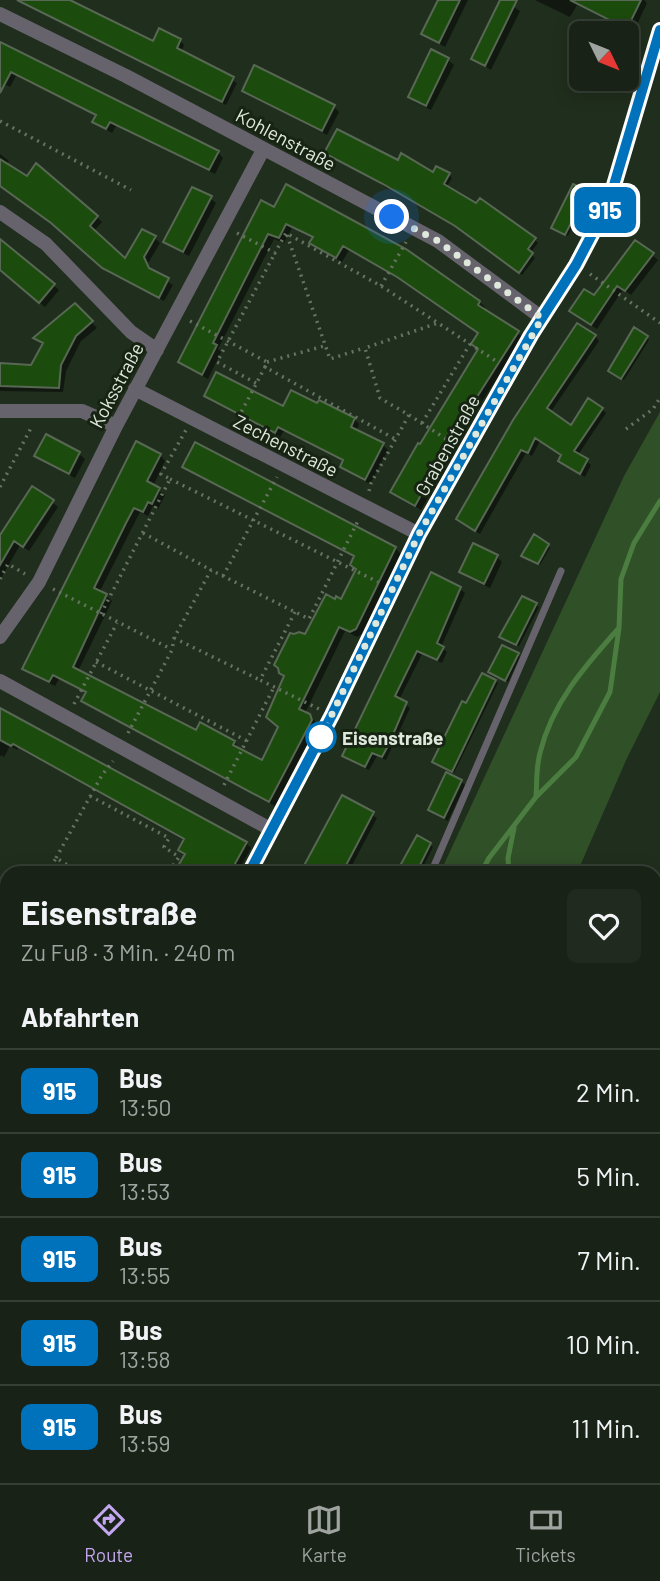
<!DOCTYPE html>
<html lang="de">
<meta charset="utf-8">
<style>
:root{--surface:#182216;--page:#212a1f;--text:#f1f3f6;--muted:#9fa4a1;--line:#363f35;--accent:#c4a7f1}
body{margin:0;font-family:Barlow,sans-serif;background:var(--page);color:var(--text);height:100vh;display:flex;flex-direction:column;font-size:26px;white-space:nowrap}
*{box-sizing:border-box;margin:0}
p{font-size:23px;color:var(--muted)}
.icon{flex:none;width:38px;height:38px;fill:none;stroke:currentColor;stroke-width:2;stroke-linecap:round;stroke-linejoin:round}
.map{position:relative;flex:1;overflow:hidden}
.side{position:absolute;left:0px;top:866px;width:662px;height:618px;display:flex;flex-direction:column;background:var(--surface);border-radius:21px 21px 0 0;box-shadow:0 4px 18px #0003,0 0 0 2px var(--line)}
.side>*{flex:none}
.badge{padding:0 14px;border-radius:10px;font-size:24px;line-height:46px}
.needle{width:46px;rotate:133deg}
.buttons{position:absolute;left:569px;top:21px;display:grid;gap:14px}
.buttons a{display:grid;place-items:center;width:70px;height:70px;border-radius:10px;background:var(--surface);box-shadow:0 4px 18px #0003,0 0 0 2px var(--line);font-size:35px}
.you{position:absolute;width:35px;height:35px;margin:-18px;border:5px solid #fff;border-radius:50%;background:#1a73e8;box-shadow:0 0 0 10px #1a73e833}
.map>.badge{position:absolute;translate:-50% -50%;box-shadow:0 0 0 4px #fff}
h2{padding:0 21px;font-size:26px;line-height:63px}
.round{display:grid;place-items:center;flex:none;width:74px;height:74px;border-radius:10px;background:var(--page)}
.summary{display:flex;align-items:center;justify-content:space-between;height:119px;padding:0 21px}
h1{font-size:33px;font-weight:700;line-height:52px}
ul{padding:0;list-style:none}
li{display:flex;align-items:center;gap:21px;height:84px;padding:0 21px;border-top:2px solid var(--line)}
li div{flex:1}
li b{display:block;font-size:26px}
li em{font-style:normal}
li .badge{min-width:77px;font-weight:700;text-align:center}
.dock{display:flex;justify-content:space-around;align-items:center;height:98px;border-top:2px solid var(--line);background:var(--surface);font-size:19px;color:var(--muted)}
.dock a{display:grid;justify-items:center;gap:4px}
.dock .on{color:var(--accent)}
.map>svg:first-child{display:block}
.green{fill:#305028}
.shadow{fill:#0007}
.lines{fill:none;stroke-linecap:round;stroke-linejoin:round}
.stream{stroke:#4c7d40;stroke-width:5}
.building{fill:#1c4c0d;stroke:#586854;stroke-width:2}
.path{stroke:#667363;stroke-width:3.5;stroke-dasharray:2 5;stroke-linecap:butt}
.service{stroke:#67636d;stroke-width:7}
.minor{stroke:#67636d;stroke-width:14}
.line-casing{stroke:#fff;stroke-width:16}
.line{stroke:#0072bc;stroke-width:10}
.walk{stroke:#dfe8dc;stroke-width:7;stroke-dasharray:0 12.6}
.stop-dot{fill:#fff;stroke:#0072bc;stroke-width:3.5}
.labels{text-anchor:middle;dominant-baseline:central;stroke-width:6;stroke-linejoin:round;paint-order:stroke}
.street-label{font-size:19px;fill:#dfe8dc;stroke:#172413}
.stop-label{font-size:19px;font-weight:bold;fill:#dfe8dc;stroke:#172413;text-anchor:start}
</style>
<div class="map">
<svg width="660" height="1483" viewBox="0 0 660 1483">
<rect width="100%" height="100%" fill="#202e1d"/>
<path class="green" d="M660 412V692L627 758 577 873H440L624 476Z
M236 1477H341L339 1483H234Z"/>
<path class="shadow" d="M19 0H66L154 44 180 40 184 45 181 52 237 83 226 105Z
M440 0H468L445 47 423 34Z
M503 0 520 11 491 70 473 58Z
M535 0H644L647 3 633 33 577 5 570 17Z
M0 44 218 152 223 158 215 174 116 126 112 133 94 122 97 116 16 76 10 87 0 82Z
M448 60 454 65 431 110 415 102 410 97Z
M244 90 334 107 339 112 327 135 249 95Z
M326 153 398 162 434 174 449 175 452 178 447 186 535 240 538 243 530 253 535 258 522 275 460 229Z
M0 154 9 161 6 166 97 217 102 222 93 232 125 261 142 231 155 238 160 243 148 263 152 272 173 285 164 301 109 273 58 227 0 187Z
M586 192 589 194 568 236 555 230Z
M210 198 216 203 189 256 171 247 165 241Z
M261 203 479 302 485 307 483 310 523 337 444 461 447 463 421 510 393 492 479 350V334L391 274 349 250 342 262 317 248 311 243 314 239 292 228 284 243 274 239 218 349 221 352 208 379 185 367 180 361Z
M0 243 59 290 45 307 0 270Z
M652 255 658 260 631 295 623 289 597 329 577 316 594 298Z
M75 305 97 328 81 341 66 371 63 392 0 391V367H32L44 345 36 338Z
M595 336 599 341 550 413 571 427 602 409 606 413 578 455 591 465 585 477 564 465 560 461 563 456 540 441 532 456 526 453 480 534 463 523 458 519Z
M647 338 649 340 624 380 612 373Z
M206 396 354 419 359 424 356 432 383 445 388 450 370 484 347 471 342 466 344 462 284 431 280 437 211 401Z
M47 436 79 454 85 459 75 478 42 461 36 456Z
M196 445 395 548 401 554 362 634 357 637 345 631 331 660 305 713 315 721 316 727 275 806 89 706 83 700 87 694 59 679 55 686 30 674 25 669 160 455 165 461 153 486 165 495 158 509 153 506 148 516 140 512 100 591 112 601 78 671 196 733 234 742 240 748 238 750 262 762 280 727 285 678 280 673 305 637 342 601 357 570 352 565 355 558 190 472 184 467Z
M52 502 58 507 29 551 20 545 0 580V538Z
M548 545 550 548 540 565 526 558Z
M497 557 502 562 490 588 467 577 461 572Z
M460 589 465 593 441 647 447 652 442 663 422 654 399 700 410 708 386 760 377 756 369 770 348 760 344 755Z
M523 598 539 607 519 646 504 639Z
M518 655 520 657 508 682 493 674Z
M495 681 498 683 454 773 436 764Z
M0 710 246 843 251 848 237 873H189L180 866 186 855 181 850 185 841 18 748 17 750 10 746 4 757 1 755 0 757Z
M461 781 465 785 448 821 434 814 430 810Z
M342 798 377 818 348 873H323L312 868Z
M418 838 433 847 420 873H399Z
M0 987 7 988V1019L0 1018Z
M0 1061 7 1062V1092H0Z
M0 1240 7 1243V1275L0 1271Z
M7 1395V1471L0 1467V1410Z
M64 1477H70L80 1483H61Z
M131 1477H185L197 1483H128Z
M448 1477H479L475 1483H444Z
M496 1477H538L534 1483H506Z"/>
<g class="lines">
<path class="stream" d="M536 797C537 783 536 767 540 753 552 703 585 666 618 629
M481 873 489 858 536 797 576 757 610 692 619 628 621 579 634 543 660 501
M509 873 508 858 514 828
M287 1483 289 1477"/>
</g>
<path class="building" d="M17 0H70L153 41 159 28 181 39 177 48 234 77 222 102Z
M438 0H460L439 43 421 34Z
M500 0H517L485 66 471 59Z
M570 0H641L627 29Z
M0 42 219 151 209 170 110 122 106 129 92 122 96 115 11 72 0 93Z
M431 49 449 58 426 106 408 97Z
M254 65 335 105 322 131 242 91Z
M337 129 398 160 401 153 433 172 436 166 450 173 444 184 476 203 480 198 536 238 528 249 533 253 519 273 455 226 383 184 324 153Z
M0 159 27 176 36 163 98 216 90 226 125 258 142 229 156 236 144 257 149 268 169 278 159 298 102 268 51 223 0 186Z
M286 184 406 249 480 301 478 305 519 331 440 455 442 457 415 506 390 492 418 443 420 444 478 349 471 344 478 333 397 277 343 246 336 258 309 243 313 237 286 224 279 238 268 234 213 343 217 345 202 375 178 362 261 200 274 207Z
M573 184 587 191 565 235 551 228Z
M192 187 212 196 183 252 163 242Z
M0 239 55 284 39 303 0 270Z
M635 240 654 253 625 291 617 286 591 325 569 311 584 289 594 295Z
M75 303 93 321 76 336 61 365 59 388 0 386V363L31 365 43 343 33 338Z
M577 323 596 335 547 408 571 425 588 398 603 408 574 451 588 459 580 474 558 461 561 455 535 438 528 453 521 450 475 531 456 519 513 420Z
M634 327 648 336 621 379 608 371Z
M216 372 283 406 291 390 317 403 319 400 355 418 351 427 384 443 365 480 340 467 343 460 278 427 275 433 204 396Z
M46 434 80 452 69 474 34 456Z
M136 441 161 454 147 481 160 488 152 504 148 502 143 512 134 508 126 523 94 588 107 594 73 667 196 730 200 722 235 741 233 745 262 760 278 727 266 717 284 676 279 673 278 668 274 665 290 633 294 634 299 632 305 634 326 594 335 599 336 596 341 599 356 569 350 565 354 556 182 467 195 442 396 547 356 629 350 632 339 627 326 654 299 709 310 714 312 720 269 802 81 701 86 692 53 675 49 682 22 669Z
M32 486 54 500 23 547 14 541 0 565V535Z
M534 534 549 544 538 564 521 556Z
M473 543 498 555 484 584 459 572Z
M431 572 461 587 437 643 444 647 437 660 417 651 395 696 407 702 389 744 382 757 372 753 365 767 342 756Z
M522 596 537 603 516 645 499 637Z
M502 645 519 653 505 681 488 672Z
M482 673 496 680 452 772 432 762 462 701 466 703Z
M0 708 247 842 230 873H190L178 866 185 854 178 850 184 839 13 744 11 746 0 740Z
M446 772 462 780 444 818 428 810Z
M342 795 374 812 353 852 342 873H300Z
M417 835 431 843 416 873H396Z"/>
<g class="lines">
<path class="path" d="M0 121 131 190
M237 233 275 253 286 233 381 286 438 323
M287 235 330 359 364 348
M590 274 660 323
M381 286 406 242
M190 321 267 362 265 367 395 439
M267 362 324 346
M256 383 217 362 275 253
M409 415 454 444
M422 423 470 344
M235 424 265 367
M626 429 653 409 660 398
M170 479 378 582
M0 487 31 428
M369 491 371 483 409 415 380 398 365 348 438 323 499 363
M143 533 211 570
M223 576 277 477
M0 579 8 564 25 574
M53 589 171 649
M295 612 260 680 319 709
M101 614 170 479 161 474 186 430
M174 638 260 680
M96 662 247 741
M74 704 117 623
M128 733 172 650 174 638 211 570 309 619 358 521
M224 785 274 687
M90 796 169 838 164 847 179 857 168 873
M56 858 102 775 113 761
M47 873 56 858 81 873
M0 878 7 882
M0 975H7
M0 1107 7 1109"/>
<path class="service" d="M431 873 561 571
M0 1364 7 1367"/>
<path class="minor" d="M0 14 126 76 438 241 542 318
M0 212 46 244 131 332 157 350
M135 389 419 534
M0 411H82L116 426
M0 637 39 582 116 426 263 150
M0 681 272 830
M249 873 332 715 419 534 542 318 576 265 609 202 660 30
M0 1036 7 1037
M0 1293 7 1296
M0 1348 7 1333"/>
</g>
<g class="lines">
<g class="line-casing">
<path id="line" d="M249 873 332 715 419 534 531 335 576 265 609 202 660 30"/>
</g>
<use href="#line" class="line"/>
<path class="walk" d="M321 737 419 534 542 318 438 241 392 217"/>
</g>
<circle class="stop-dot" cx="321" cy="737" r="14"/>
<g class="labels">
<g class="street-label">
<text transform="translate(286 139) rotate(28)">Kohlenstraße</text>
<text transform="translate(116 385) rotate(-62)">Koksstraße</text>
<text transform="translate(286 445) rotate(27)">Zechenstraße</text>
<text transform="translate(447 445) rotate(-61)">Grabenstraße</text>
</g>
<g class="stop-label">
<text x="342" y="737">Eisenstraße</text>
</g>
</g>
</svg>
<div class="buttons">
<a><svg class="needle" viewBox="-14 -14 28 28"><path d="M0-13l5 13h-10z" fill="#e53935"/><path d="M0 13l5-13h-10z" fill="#9fa4a1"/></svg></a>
</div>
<div class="you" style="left:392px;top:217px"></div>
<b class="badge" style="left:605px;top:210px;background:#0072bc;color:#fff">915</b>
<section class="side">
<div class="summary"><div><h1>Eisenstraße</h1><p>Zu Fuß · 3 Min. · 240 m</p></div><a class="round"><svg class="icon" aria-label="heart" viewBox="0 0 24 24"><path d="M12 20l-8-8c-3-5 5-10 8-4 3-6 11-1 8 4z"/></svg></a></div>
<h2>Abfahrten</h2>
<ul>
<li><span class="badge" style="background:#0072bc;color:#fff">915</span><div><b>Bus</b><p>13:50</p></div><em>2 Min.</em></li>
<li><span class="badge" style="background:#0072bc;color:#fff">915</span><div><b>Bus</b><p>13:53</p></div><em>5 Min.</em></li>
<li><span class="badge" style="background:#0072bc;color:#fff">915</span><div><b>Bus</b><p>13:55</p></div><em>7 Min.</em></li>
<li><span class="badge" style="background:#0072bc;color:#fff">915</span><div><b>Bus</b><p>13:58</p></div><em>10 Min.</em></li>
<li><span class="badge" style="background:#0072bc;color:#fff">915</span><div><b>Bus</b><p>13:59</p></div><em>11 Min.</em></li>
</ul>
</section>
</div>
<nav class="dock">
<a class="on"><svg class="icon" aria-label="directions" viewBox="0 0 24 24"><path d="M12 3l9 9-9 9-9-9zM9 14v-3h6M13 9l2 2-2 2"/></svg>Route</a>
<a><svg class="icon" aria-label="map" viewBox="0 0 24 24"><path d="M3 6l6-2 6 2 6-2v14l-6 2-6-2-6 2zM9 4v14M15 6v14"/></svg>Karte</a>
<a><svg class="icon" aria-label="tickets" viewBox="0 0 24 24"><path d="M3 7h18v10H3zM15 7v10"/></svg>Tickets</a>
</nav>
